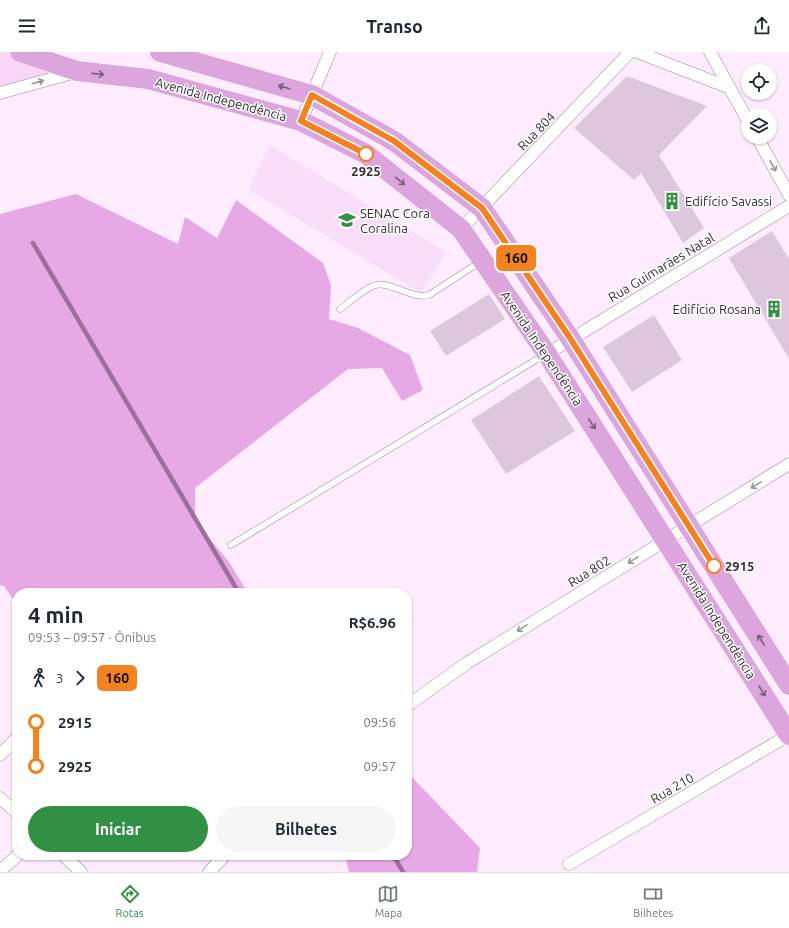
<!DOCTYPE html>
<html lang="pt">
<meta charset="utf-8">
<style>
:root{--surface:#fff;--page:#f6f6f7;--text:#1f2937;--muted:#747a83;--line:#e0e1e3;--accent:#319043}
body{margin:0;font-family:Ubuntu,sans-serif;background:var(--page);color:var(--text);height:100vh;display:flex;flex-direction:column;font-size:15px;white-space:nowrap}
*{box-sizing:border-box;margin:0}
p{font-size:13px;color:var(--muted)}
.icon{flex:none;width:22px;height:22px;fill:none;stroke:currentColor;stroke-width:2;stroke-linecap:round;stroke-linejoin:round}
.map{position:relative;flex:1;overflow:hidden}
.panel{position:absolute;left:12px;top:536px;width:400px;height:272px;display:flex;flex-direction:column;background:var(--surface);border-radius:16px;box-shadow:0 1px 3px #0004}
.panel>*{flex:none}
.badge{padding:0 8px;border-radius:6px;font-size:14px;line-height:26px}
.tools{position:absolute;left:741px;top:12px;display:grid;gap:8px}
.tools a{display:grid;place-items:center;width:36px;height:36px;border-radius:50%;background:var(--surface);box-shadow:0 1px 3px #0004;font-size:20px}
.map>.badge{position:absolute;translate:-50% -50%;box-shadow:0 0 0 2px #fff}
.legs{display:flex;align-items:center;gap:6px;height:44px;padding:0 16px;font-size:13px}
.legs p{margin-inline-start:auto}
.headline{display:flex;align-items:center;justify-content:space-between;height:68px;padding:0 16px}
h1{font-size:22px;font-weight:700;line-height:30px}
.button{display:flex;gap:8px;margin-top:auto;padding:8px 16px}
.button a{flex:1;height:46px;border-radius:24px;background:var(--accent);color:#fff;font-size:16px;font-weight:700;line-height:46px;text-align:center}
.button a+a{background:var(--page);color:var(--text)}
ul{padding:0 16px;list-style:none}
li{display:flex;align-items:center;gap:14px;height:44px;font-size:15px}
li i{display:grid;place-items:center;width:6px;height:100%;margin:0 5px;background:currentColor}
li i::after{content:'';width:10px;height:10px;margin:-5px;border:3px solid;border-radius:50%;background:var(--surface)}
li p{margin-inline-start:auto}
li:first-child i{background:linear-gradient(#0000 50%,currentColor 0)}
li:last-child i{background:linear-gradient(currentColor 50%,#0000 0)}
header{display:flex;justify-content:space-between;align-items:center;height:52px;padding:0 16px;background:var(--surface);font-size:18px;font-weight:700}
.tab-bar{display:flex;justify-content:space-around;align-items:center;height:56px;border-top:1px solid var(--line);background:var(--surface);font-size:11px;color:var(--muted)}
.tab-bar a{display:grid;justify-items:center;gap:2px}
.tab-bar .on{color:var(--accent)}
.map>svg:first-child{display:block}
.built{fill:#fadef9}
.green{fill:#f9d5f8}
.forest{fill:#e7a8e6}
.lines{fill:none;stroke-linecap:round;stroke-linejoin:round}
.stream{stroke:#9d6f9c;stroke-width:4.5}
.building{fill:#dec7dd}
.service-casing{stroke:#9b879b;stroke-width:7}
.minor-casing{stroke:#9b879b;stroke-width:13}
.primary-casing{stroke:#fff;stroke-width:21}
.service{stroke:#fff;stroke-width:6}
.minor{stroke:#fff;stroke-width:12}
.primary{stroke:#dca5dd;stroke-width:20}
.oneway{stroke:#785e79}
.oneway2{stroke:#9a969a}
.line-1-casing{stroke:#fff;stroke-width:9}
.line-1{stroke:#f58220;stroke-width:6}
.stop-1-dot{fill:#fff;stroke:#f58220;stroke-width:2}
.labels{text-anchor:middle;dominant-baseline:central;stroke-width:3;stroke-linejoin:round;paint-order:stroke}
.street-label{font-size:13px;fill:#362e36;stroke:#fff}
.stop-label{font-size:13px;font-weight:bold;fill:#362e36;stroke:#fff}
.poi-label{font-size:13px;fill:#362e36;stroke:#fff;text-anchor:start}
</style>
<header><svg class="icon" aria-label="menu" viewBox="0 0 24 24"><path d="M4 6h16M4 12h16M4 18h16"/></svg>Transo<svg class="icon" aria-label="share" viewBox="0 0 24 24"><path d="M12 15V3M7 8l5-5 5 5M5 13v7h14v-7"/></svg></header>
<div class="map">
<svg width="789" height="820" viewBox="0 0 789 820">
<rect width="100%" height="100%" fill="#ffecfe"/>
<path class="built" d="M270 93 446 200 421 241 248 137Z"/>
<path class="green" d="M0 0H7L66 19 0 36Z"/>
<path class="forest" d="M76 142 178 192 185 165 217 186 236 148 323 211 331 233 329 267 358 276 410 303 423 338 402 349 382 316 348 317 195 436V469L229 510 248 541H17V553L4 534 0 533V162Z
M407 720 480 796 477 820H349L345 803H407Z"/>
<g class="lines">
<path class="stream" d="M33 191 239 541
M393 803 403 820"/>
</g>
<path class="building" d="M627 24 707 54 659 103 704 176 683 191 641 121 634 128 574 76Z
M772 179 789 207V307L729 206Z
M489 242 505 267 446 304 430 279Z
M654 263 682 308 632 340 603 295Z
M539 324 575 379 506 422 471 368Z"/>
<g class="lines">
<g class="service-casing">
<path id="service" d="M340 257C350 250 361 239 373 234 389 227 411 248 429 243L480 210
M231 493 544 303"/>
</g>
<g class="minor-casing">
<path id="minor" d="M637 0 730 36
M710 0 748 69
M0 41 76 20
M301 69 330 0
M757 85 789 143
M461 177 630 0
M547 302 789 154
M407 654 467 611 789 412
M0 703 17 686
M0 746 17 761
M63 803 81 820
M569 812 789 683
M0 819 18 803
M209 820 225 803"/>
</g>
<g class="primary-casing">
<path id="primary" d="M20 0 77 19 148 27 301 69 366 102 461 177 547 302 789 683
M160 0 312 43 394 89 482 156 570 286 789 633"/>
</g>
<use href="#service" class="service"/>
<use href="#minor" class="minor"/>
<use href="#primary" class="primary"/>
</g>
<defs><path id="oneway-shaft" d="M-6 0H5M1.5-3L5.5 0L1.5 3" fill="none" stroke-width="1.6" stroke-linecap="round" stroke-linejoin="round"/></defs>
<g class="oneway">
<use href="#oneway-shaft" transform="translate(98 22) rotate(6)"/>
<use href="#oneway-shaft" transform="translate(284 35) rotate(-164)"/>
<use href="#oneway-shaft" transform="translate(400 129) rotate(39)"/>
<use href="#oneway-shaft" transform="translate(592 372) rotate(57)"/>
<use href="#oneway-shaft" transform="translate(761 588) rotate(-122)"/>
<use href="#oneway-shaft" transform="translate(762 639) rotate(58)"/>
</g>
<g class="oneway2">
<use href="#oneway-shaft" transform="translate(38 30) rotate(-16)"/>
<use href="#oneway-shaft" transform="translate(773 114) rotate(61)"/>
<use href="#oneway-shaft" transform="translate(756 433) rotate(148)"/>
<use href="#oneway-shaft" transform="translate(633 508) rotate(148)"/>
<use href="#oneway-shaft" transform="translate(522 576) rotate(148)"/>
</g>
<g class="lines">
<g class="line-1-casing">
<path id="line-1" d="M366 102 301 69 312 43 394 89 482 156 570 286 714 514"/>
</g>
<use href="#line-1" class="line-1"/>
</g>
<defs>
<g id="building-bare" transform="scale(1.38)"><path d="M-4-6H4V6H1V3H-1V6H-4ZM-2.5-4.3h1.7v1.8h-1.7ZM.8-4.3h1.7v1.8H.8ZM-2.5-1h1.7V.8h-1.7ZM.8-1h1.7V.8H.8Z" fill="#319043" stroke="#fff" stroke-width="2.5" paint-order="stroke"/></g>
<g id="university-bare" transform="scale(1.38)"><path d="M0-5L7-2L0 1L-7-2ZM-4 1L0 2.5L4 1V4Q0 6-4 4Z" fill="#319043" stroke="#fff" stroke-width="2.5" paint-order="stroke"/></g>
</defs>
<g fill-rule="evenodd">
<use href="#building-bare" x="672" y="149"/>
<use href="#university-bare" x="347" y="168"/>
<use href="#building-bare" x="774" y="257"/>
</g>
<g class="stop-1-dot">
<circle cx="366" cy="102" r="7"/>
<circle cx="714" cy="514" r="7"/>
</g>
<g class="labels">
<g class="street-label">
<text transform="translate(221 47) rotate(15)">Avenida Independência</text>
<text transform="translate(536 79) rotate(-46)">Rua 804</text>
<text transform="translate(661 215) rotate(-31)">Rua Guimarães Natal</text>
<text transform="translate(542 296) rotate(56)">Avenida Independência</text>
<text transform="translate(589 519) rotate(-32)">Rua 802</text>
<text transform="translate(717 568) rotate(58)">Avenida Independência</text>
<text transform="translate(672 736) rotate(-30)">Rua 210</text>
</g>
<g class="stop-label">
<text x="366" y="119">2925</text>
<text x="725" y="514" text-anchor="start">2915</text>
</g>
<g class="poi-label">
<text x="685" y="149">Edifício Savassi</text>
<text x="360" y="161">SENAC Cora<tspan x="360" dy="15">Coralina</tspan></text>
<text x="761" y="257" text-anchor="end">Edifício Rosana</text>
</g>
</g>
</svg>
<div class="tools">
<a><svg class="icon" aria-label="locate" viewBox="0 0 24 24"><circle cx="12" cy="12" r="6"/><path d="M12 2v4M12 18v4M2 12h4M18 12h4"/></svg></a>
<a><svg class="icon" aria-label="layers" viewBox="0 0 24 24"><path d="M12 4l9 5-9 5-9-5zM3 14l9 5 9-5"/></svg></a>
</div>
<b class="badge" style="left:516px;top:206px;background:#f58220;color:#111">160</b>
<section class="panel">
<div class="headline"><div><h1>4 min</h1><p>09:53 – 09:57 · Ônibus</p></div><b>R$6.96</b></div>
<div class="legs"><svg class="icon" aria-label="walk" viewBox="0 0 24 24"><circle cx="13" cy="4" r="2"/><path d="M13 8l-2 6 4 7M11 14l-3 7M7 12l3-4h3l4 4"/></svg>3<svg class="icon" aria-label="forward" viewBox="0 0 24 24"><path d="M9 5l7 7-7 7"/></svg><b class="badge" style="background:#f58220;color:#111">160</b></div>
<ul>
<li><i style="color:#f58220"></i><b>2915</b><p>09:56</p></li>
<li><i style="color:#f58220"></i><b>2925</b><p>09:57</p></li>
</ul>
<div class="button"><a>Iniciar</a><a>Bilhetes</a></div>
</section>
</div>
<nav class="tab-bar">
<a class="on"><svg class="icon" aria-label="directions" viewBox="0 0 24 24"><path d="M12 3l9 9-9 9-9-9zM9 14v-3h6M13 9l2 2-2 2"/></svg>Rotas</a>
<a><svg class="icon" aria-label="map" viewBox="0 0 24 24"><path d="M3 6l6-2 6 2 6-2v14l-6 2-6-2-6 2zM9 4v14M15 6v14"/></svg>Mapa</a>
<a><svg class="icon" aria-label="tickets" viewBox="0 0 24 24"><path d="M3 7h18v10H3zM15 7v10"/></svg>Bilhetes</a>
</nav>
